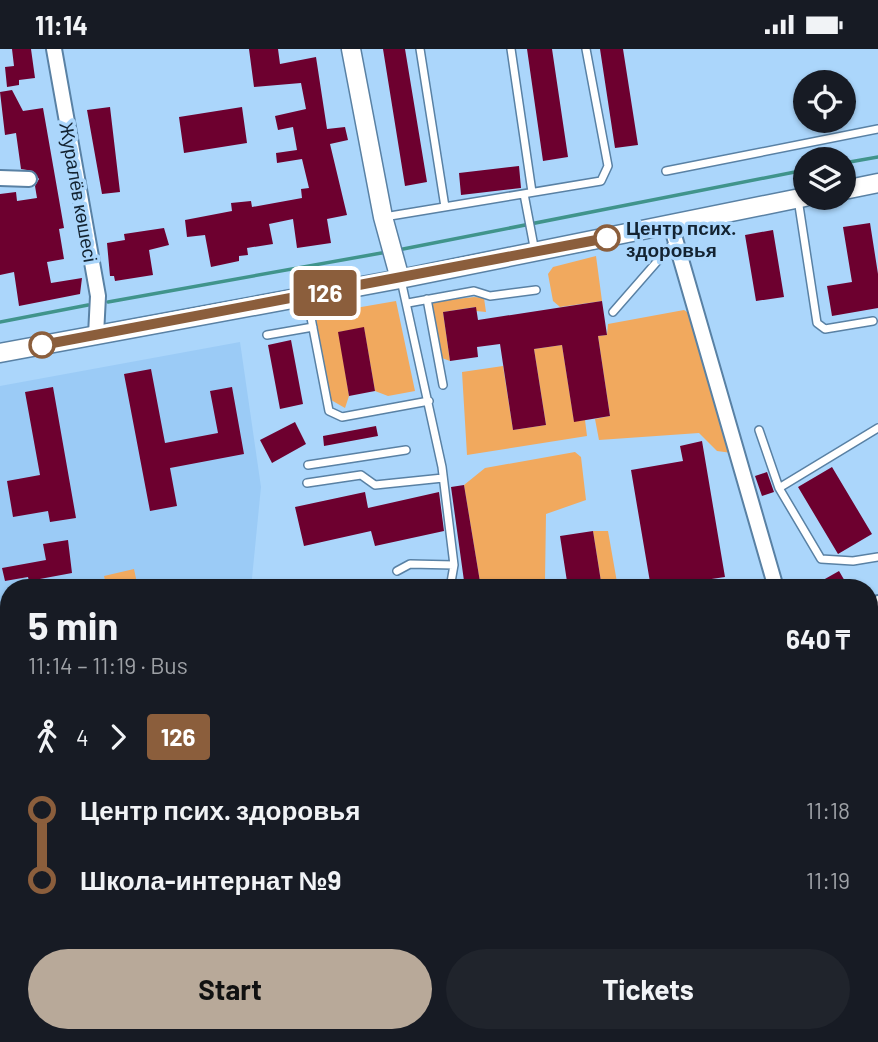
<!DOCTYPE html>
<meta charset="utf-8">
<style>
:root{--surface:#171b24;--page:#20242c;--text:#f1f3f6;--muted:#9ea1a6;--accent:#b8a999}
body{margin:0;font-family:Barlow,sans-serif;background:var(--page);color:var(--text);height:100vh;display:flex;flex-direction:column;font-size:26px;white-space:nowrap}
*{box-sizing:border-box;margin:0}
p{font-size:23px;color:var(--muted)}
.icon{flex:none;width:38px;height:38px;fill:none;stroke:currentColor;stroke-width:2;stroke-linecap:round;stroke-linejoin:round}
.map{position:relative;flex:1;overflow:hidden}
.sheet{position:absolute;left:0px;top:530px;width:878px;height:464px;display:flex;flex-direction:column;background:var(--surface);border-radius:28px 28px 0 0;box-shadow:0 2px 5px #0004}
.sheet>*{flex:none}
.badge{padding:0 14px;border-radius:5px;font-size:24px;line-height:46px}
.fabs{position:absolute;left:793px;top:21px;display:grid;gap:14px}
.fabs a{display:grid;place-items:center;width:63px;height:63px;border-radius:50%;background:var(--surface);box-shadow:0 2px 5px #0004;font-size:35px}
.map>.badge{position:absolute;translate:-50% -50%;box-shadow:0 0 0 4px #fff}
.legs{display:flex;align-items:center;gap:10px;height:77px;padding:0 28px;font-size:23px}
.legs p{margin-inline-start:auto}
.summary{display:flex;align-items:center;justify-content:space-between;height:119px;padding:0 28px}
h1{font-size:38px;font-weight:700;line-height:52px}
.cta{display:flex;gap:14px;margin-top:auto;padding:14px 28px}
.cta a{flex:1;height:80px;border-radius:42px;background:var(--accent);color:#111;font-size:28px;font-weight:700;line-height:80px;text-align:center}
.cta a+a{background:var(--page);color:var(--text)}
ul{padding:0 28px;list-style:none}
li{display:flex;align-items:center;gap:24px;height:70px;font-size:26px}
li i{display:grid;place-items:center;width:10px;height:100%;margin:0 9px;background:currentColor}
li i::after{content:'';width:18px;height:18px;margin:-9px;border:5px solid;border-radius:50%;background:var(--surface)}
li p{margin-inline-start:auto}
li:first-child i{background:linear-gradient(#0000 50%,currentColor 0)}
li:last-child i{background:linear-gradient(currentColor 50%,#0000 0)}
.status{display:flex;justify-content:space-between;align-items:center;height:49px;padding:0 35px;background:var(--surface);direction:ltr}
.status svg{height:19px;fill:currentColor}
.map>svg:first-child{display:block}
.built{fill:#9bcbf6}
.green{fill:#f1a95e}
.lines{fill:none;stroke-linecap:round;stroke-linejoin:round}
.stream{stroke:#40948b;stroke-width:3.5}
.building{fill:#6d002f}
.service-casing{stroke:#5981a4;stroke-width:10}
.minor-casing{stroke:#5981a4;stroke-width:18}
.tertiary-casing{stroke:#5981a4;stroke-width:21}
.service{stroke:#fff;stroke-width:7}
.minor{stroke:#fff;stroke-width:14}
.tertiary{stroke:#fff;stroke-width:18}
.line-1-casing{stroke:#fff;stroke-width:16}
.line-1{stroke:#8b5e3c;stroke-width:10}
.stop-1-dot{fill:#fff;stroke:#8b5e3c;stroke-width:3.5}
.labels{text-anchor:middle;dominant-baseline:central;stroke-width:7;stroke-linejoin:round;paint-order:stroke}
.street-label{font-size:19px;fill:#132331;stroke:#abd6fb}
.stop-label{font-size:19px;font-weight:bold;fill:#132331;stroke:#abd6fb;text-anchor:start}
</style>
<div class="status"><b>11:14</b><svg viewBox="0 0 49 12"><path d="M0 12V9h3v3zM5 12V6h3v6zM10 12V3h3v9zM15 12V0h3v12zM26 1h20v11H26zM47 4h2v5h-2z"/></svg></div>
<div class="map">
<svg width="878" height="993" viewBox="0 0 878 993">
<rect width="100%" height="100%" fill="#abd6fb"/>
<path class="built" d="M240 293 261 438 251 539H9V627L0 629V337Z"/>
<path class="green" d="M596 207 602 252 560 258 553 252 548 225 553 218Z
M474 248 484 249 486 263 476 262 475 258 443 263 450 312 442 309 431 253Z
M396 252 415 342 388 347 375 342 364 279 339 283 349 347 345 359 331 351 315 266Z
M684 261 693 267 732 404 717 402 699 384 599 391 595 370 610 367 598 287 607 286 608 275Z
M562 296 574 372 585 371 587 387 467 406 462 323 503 317 513 381 546 376 534 300Z
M575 403 581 408 586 451 546 465 545 531 493 539 480 533 464 436 485 419Z
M593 482H608L618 539H602Z
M134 520 138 539H107L104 527Z"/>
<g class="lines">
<path class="stream" d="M844 114 878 108
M398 201 805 121
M108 253 387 203
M0 273 88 256"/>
</g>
<path class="building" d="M12 0H31L35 29 19 31V36L7 38 5 18 14 17Z
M249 0H278L280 15 316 8 327 80 345 78 348 91 330 95 347 166 327 170 331 194 297 199 293 170 269 175 273 195 247 199 248 206 239 207V212L211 218 205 186 187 188 185 171 232 162 231 154 251 152 252 158 302 149 301 140 309 139 302 110 277 114 276 104 297 101 293 78 278 81 275 67 306 60 301 34 254 38Z
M383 0H405L427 133 405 137Z
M527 0H552L568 108 543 112Z
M600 0H623L638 96 615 99Z
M12 41 23 62 43 59 64 179 59 180 64 210 47 213 51 234 82 229 80 245 19 257 14 223 0 226V145L16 143 17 152 37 149 35 137 39 130 33 122 21 120 16 84 5 86 0 43Z
M110 58 120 143 102 145 87 61Z
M242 58 247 94 184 104 179 68Z
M519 117 521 139 461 146 459 124Z
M870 174 878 225V259L832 267 827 237 852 233 843 178Z
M164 179 169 196 149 201 153 226 115 232 114 227H110L107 194 125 191 124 185Z
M773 181 784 248 756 252 745 186Z
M602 252 607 286 598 287 610 367 574 373 562 296 534 300 546 376 513 381 500 295 477 298 478 308 450 312 443 263 476 258 478 271Z
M364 278 375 342 349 347 338 283Z
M291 291 303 355 280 360 268 296Z
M151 320 165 394 218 384 210 342 232 338 244 405 170 419 177 457 150 462 124 325Z
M53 338 76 469 50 473 48 462 13 468 7 432 40 426 25 343Z
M295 373 306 395 272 414 260 391Z
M376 377 378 387 324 397 323 387Z
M702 392 725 528 651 539 631 421 683 412 680 397Z
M832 418 872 485 838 505 798 438Z
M767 423 774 443 762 447 755 427Z
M464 436 481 539H465L451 438Z
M365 443 368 459 439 443 444 482 375 497 371 482 304 497 295 458Z
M593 482 602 539H568L560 487Z
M68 491 72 524 29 532 28 528 5 532 2 519 46 511 43 495Z
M839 522 849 539H809Z"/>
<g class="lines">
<g class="service-casing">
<path id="service" d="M420 0 445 158
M511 0 532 143
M666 122 878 80
M524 145 535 203
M798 150 817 274 825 280 873 272
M384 168 601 132 608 117 586 0
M401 231 442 418 454 516 450 539
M307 248 329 362 342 368 429 352
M427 250 443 336
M408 254 474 242 490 247 536 241
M613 263 675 192
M267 286 313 278
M878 379 779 439 821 510 853 512 878 508
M759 381 779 439
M308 416 406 401
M307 434 361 426 375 436 443 429
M397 522 410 515 454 516
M870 754H878
M870 795 878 794
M0 858 9 848
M118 985 120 993
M12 993 21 985"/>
</g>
<g class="minor-casing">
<path id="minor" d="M54 0 98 247 96 286
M0 129 29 130
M671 176 776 539
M870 557 878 554
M0 704H9
M870 899 878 886
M870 912 878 934
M169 993 170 985
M298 993 449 985"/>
</g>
<g class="tertiary-casing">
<path id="tertiary" d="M351 0 383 168 400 230
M844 141 878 134
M0 304 400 230 805 148"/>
</g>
<use href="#service" class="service"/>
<use href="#minor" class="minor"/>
<use href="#tertiary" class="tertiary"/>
</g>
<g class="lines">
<g class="line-1-casing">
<path id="line-1" d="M42 296 607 189"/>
</g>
<use href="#line-1" class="line-1"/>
</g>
<g class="stop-1-dot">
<circle cx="607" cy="189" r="12"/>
<circle cx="42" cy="296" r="12"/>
</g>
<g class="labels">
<g class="street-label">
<text transform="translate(79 143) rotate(80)">Журалёв көшесі</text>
</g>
<g class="stop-label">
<text x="626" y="178">Центр псих.<tspan x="626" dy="22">здоровья</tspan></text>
</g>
</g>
</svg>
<div class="fabs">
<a><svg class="icon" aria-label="locate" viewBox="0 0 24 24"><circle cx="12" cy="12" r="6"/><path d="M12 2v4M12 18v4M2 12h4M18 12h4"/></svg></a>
<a><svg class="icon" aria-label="layers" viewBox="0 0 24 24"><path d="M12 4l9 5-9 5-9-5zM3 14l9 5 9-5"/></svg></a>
</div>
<b class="badge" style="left:325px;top:244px;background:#8b5e3c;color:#fff">126</b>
<section class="sheet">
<div class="summary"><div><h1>5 min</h1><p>11:14 – 11:19 · Bus</p></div><b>640 ₸</b></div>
<div class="legs"><svg class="icon" aria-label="walk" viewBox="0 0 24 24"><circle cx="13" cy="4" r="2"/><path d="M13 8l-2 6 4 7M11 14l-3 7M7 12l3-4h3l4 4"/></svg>4<svg class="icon" aria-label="forward" viewBox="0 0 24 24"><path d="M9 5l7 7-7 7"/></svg><b class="badge" style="background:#8b5e3c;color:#fff">126</b></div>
<ul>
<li><i style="color:#8b5e3c"></i><b>Центр псих. здоровья</b><p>11:18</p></li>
<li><i style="color:#8b5e3c"></i><b>Школа-интернат №9</b><p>11:19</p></li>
</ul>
<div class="cta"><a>Start</a><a>Tickets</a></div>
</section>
</div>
